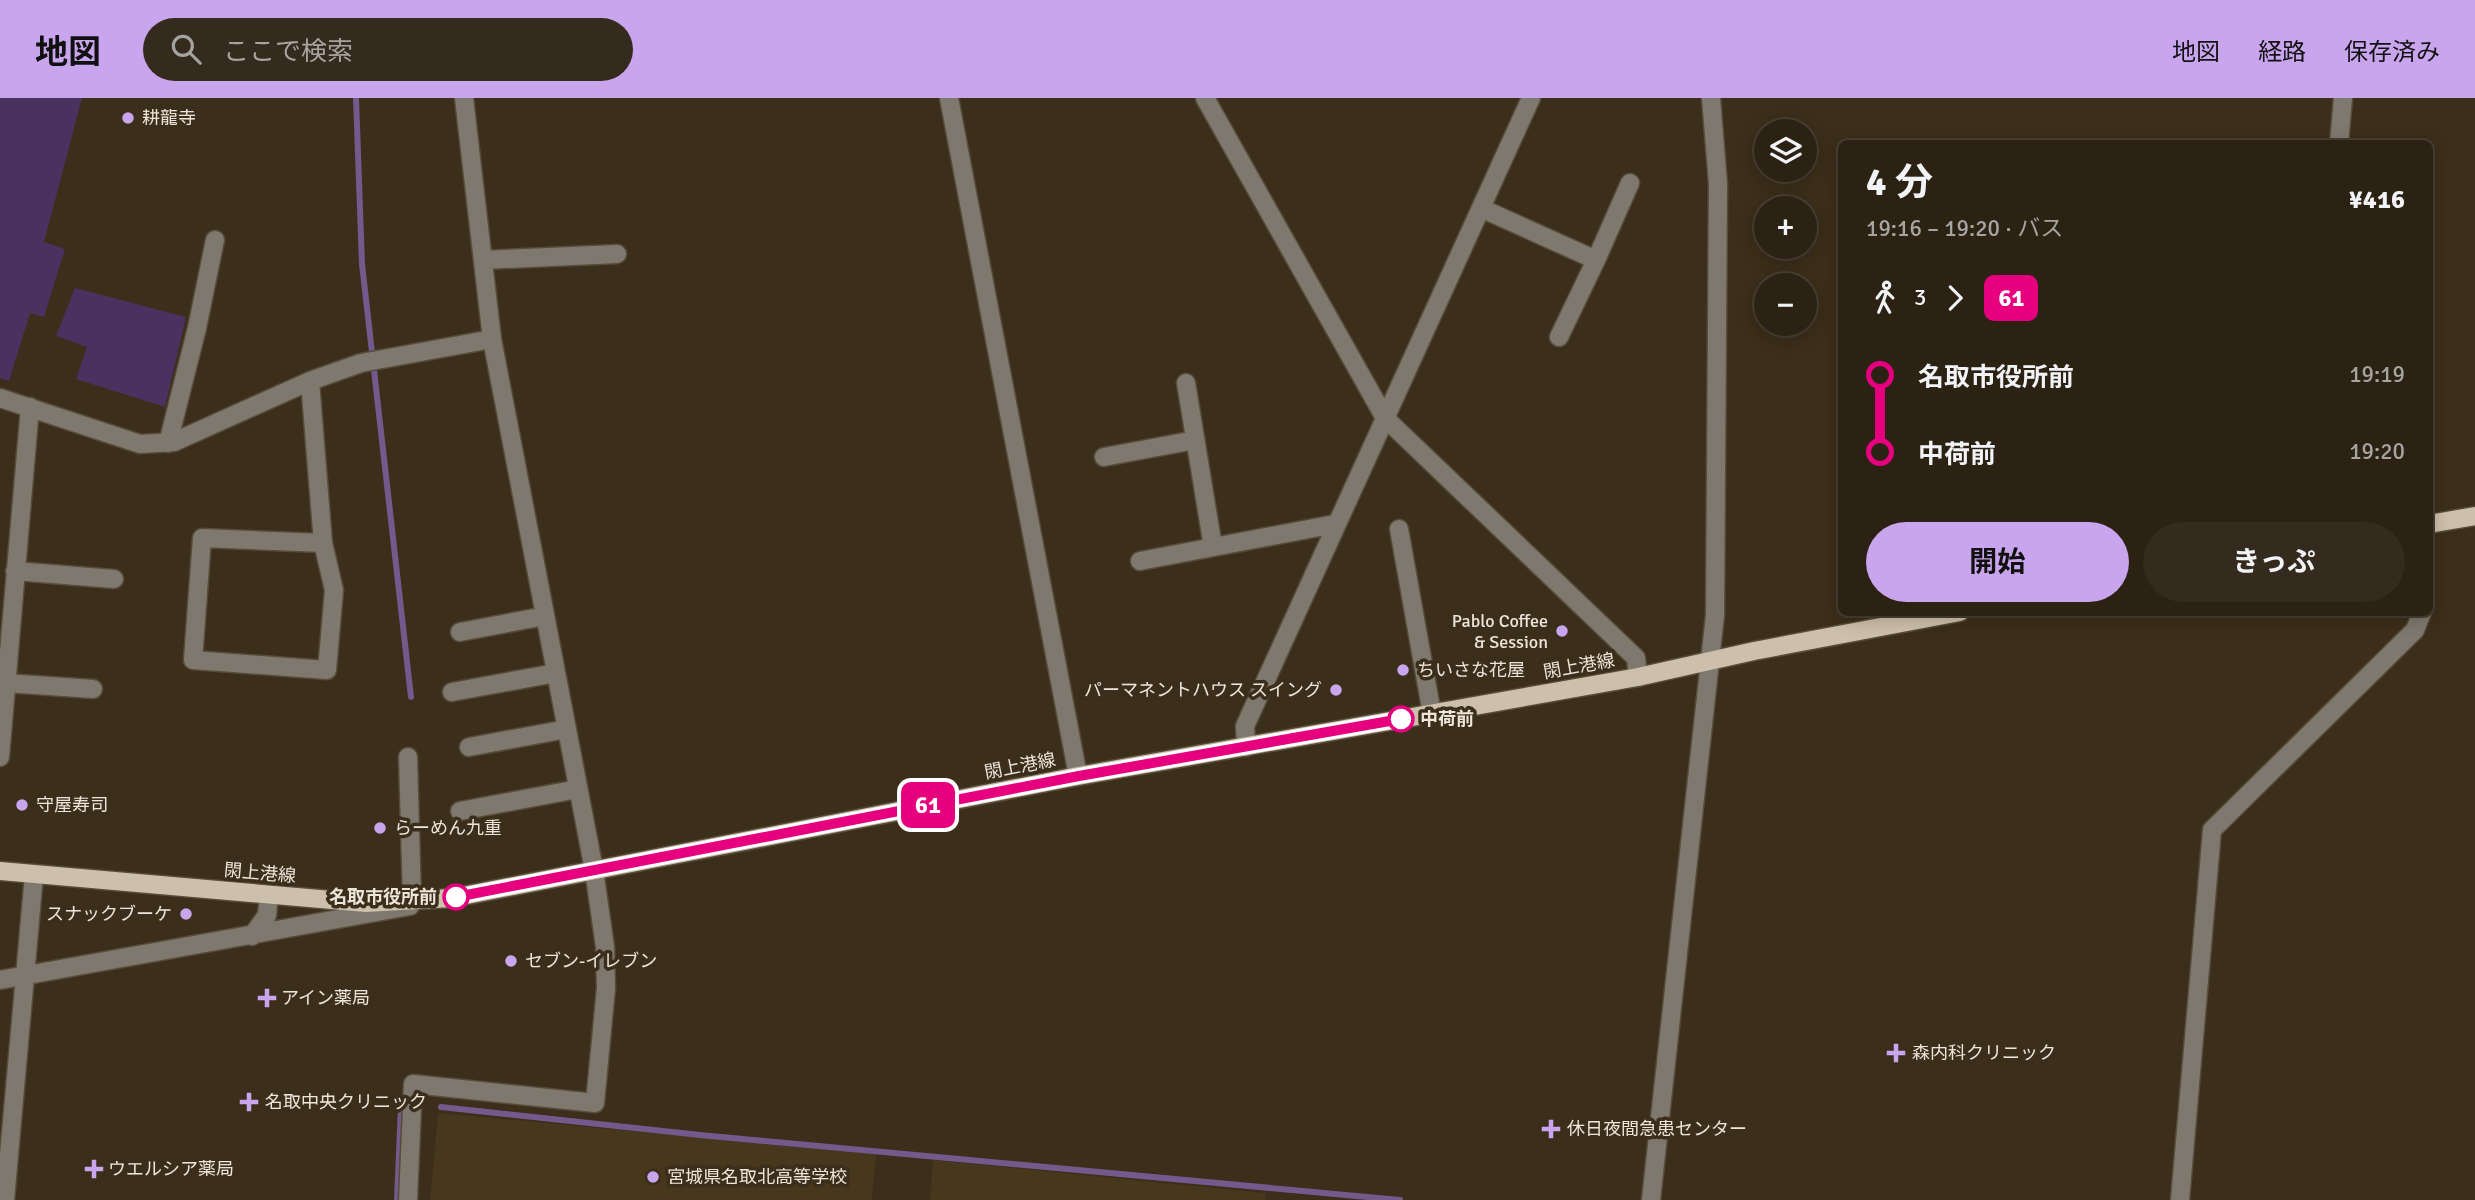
<!DOCTYPE html>
<html lang="ja">
<meta charset="utf-8">
<style>
:root{--surface:#2c2214;--page:#342a1d;--text:#f1f3f6;--muted:#a6a4a0;--line:#483f34;--accent:#c9a5ee}
body{margin:0;font-family:Signika,"Noto Sans JP",sans-serif;background:var(--page);color:var(--text);height:100vh;display:flex;flex-direction:column;font-size:26px;white-space:nowrap}
*{box-sizing:border-box;margin:0}
p{font-size:23px;color:var(--muted)}
.icon{flex:none;width:38px;height:38px;fill:none;stroke:currentColor;stroke-width:2;stroke-linecap:round;stroke-linejoin:round}
.map{position:relative;flex:1;overflow:hidden}
.sheet{position:absolute;left:1838px;top:42px;width:595px;height:476px;display:flex;flex-direction:column;background:var(--surface);border-radius:10px;box-shadow:0 4px 18px #0003,0 0 0 2px var(--line)}
.sheet>*{flex:none}
.badge{padding:0 14px;border-radius:10px;font-size:24px;line-height:46px}
.tools{position:absolute;left:1754px;top:21px;display:grid;gap:14px}
.tools a{display:grid;place-items:center;width:63px;height:63px;border-radius:50%;background:var(--surface);box-shadow:0 4px 18px #0003,0 0 0 2px var(--line);font-size:35px}
.map>.badge{position:absolute;translate:-50% -50%;box-shadow:0 0 0 4px #fff}
.legs{display:flex;align-items:center;gap:10px;height:77px;padding:0 28px;font-size:23px}
.legs p{margin-inline-start:auto}
.summary{display:flex;align-items:center;justify-content:space-between;height:119px;padding:0 28px}
h1{font-size:38px;font-weight:700;line-height:52px}
.action{display:flex;gap:14px;margin-top:auto;padding:14px 28px}
.action a{flex:1;height:80px;border-radius:42px;background:var(--accent);color:#111;font-size:28px;font-weight:700;line-height:80px;text-align:center}
.action a+a{background:var(--page);color:var(--text)}
ul{padding:0 28px;list-style:none}
li{display:flex;align-items:center;gap:24px;height:77px;font-size:26px}
li i{display:grid;place-items:center;width:10px;height:100%;margin:0 9px;background:currentColor}
li i::after{content:'';width:18px;height:18px;margin:-9px;border:5px solid;border-radius:50%;background:var(--surface)}
li p{margin-inline-start:auto}
li:first-child i{background:linear-gradient(#0000 50%,currentColor 0)}
li:last-child i{background:linear-gradient(currentColor 50%,#0000 0)}
header{display:flex;align-items:center;gap:42px;box-sizing:border-box;height:98px;padding:0 35px;background:var(--accent);color:#111}
header strong{font-size:33px}
nav{display:flex;gap:38px;margin-inline-start:auto;font-size:24px}
.search{width:490px;height:63px;background:var(--page);display:flex;align-items:center;gap:18px;box-sizing:border-box;padding:0 24px;border-radius:38px;color:var(--muted);font-size:26px}
.map>svg:first-child{display:block}
.built{fill:#46371d}
.green{fill:#4a3260}
.lines{fill:none;stroke-linecap:round;stroke-linejoin:round}
.stream{stroke:#735a8c;stroke-width:6}
.minor-casing{stroke:#574b39;stroke-width:21}
.major-casing{stroke:#574b39;stroke-width:21}
.minor{stroke:#7e786e;stroke-width:18}
.major{stroke:#ccbfab;stroke-width:18}
.line-1-casing{stroke:#fff;stroke-width:16}
.line-1{stroke:#e6007e;stroke-width:10}
.poi-dot{fill:#c9a5ee;stroke:#3b2e1a;stroke-width:2.5}
.stop-1-dot{fill:#fff;stroke:#e6007e;stroke-width:3.5}
.labels{text-anchor:middle;dominant-baseline:central;stroke-width:7;stroke-linejoin:round;paint-order:stroke}
.poi-label{font-size:18px;fill:#ede5d9;stroke:#3b2e1a;text-anchor:start}
.street-label{font-size:18px;fill:#ede5d9;stroke:#3b2e1a}
.stop-label{font-size:18px;font-weight:bold;fill:#ede5d9;stroke:#3b2e1a;text-anchor:start}
</style>
<header>
<strong>地図</strong>
<div class="search"><svg class="icon" aria-label="search" viewBox="0 0 24 24"><circle cx="10" cy="10" r="6"/><path d="M15 15l6 6"/></svg>ここで検索</div>
<nav><a>地図</a><a>経路</a><a>保存済み</a></nav>
</header>
<div class="map">
<svg width="2475" height="1102" viewBox="0 0 2475 1102">
<rect width="100%" height="100%" fill="#3b2e1a"/>
<path class="built" d="M438 1015 876 1056 872 1102H430Z
M933 1062 1266 1095 1265 1102H930Z"/>
<path class="green" d="M0 0H82L44 144 65 151 44 219 30 215 9 283 0 280Z
M75 190 186 219 165 309 76 281 87 249 56 238Z"/>
<g class="lines">
<path class="stream" d="M356 0 362 166 411 599
M441 1009 700 1037 1400 1102
M397 1102 401 1008"/>
<g class="minor-casing">
<path id="minor" d="M949 0 1078 678
M1205 0 1385 320 1636 560 1638 579
M2339 46 2343 0
M1483 111 1596 162 1630 85
M483 162 617 156
M1559 239 1596 162
M310 283 323 445 334 492 327 572 193 562 202 440 323 445
M1186 285 1213 449
M0 300 140 346 174 344 310 283 361 265 492 241
M168 345 197 230 215 142
M1104 359 1195 342
M1399 431 1432 616
M1140 463 1335 426
M15 473 114 481
M460 534 545 518
M6 585 93 591
M452 594 556 575
M469 649 567 631
M1246 649 1245 628 1531 0
M0 659 30 309
M408 659 412 802
M460 713 578 691
M252 838 267 817 269 797
M0 882 410 808
M5 1102 34 777
M408 1102 413 986 595 1005 606 890 605 849 594 772 492 241 464 0
M1651 1102 1715 517 1718 86 1711 0
M2180 1102 2212 732 2415 532 2422 514"/>
</g>
<g class="major-casing">
<path id="major" d="M2429 426 2475 418
M0 773 366 805 452 800 1078 678 1638 579 1754 553 1960 514"/>
</g>
<use href="#minor" class="minor"/>
<use href="#major" class="major"/>
</g>
<g class="lines">
<g class="line-1-casing">
<path id="line-1" d="M456 799 1079 678 1401 621"/>
</g>
<use href="#line-1" class="line-1"/>
</g>
<g class="poi-dot">
<circle cx="128" cy="20" r="7"/>
<circle cx="1562" cy="533" r="7"/>
<circle cx="1403" cy="572" r="7"/>
<circle cx="1336" cy="592" r="7"/>
<circle cx="22" cy="707" r="7"/>
<circle cx="380" cy="730" r="7"/>
<circle cx="186" cy="816" r="7"/>
<circle cx="511" cy="863" r="7"/>
<path d="M263.5 889.5h7v7h7v7h-7v7h-7v-7h-7v-7h7z"/>
<path d="M1892.5 944.5h7v7h7v7h-7v7h-7v-7h-7v-7h7z"/>
<path d="M245.5 993.5h7v7h7v7h-7v7h-7v-7h-7v-7h7z"/>
<path d="M1547.5 1020.5h7v7h7v7h-7v7h-7v-7h-7v-7h7z"/>
<path d="M90.5 1060.5h7v7h7v7h-7v7h-7v-7h-7v-7h7z"/>
<circle cx="653" cy="1079" r="7"/>
</g>
<g class="stop-1-dot">
<circle cx="1401" cy="621" r="12"/>
<circle cx="456" cy="799" r="12"/>
</g>
<g class="labels">
<g class="poi-label">
<text x="142" y="20">耕龍寺</text>
<text x="1548" y="523" text-anchor="end">Pablo Coffee<tspan x="1548" dy="21">&amp; Session</tspan></text>
<text x="1417" y="572">ちいさな花屋</text>
<text x="1322" y="592" text-anchor="end">パーマネントハウス スイング</text>
<text x="36" y="707">守屋寿司</text>
<text x="394" y="730">らーめん九重</text>
<text x="172" y="816" text-anchor="end">スナックブーケ</text>
<text x="525" y="863">セブン-イレブン</text>
<text x="281" y="900">アイン薬局</text>
<text x="1912" y="955">森内科クリニック</text>
<text x="265" y="1004">名取中央クリニック</text>
<text x="1567" y="1031">休日夜間急患センター</text>
<text x="108" y="1071">ウエルシア薬局</text>
<text x="667" y="1079">宮城県名取北高等学校</text>
</g>
<g class="street-label">
<text transform="translate(1579 568) rotate(-10)">閖上港線</text>
<text transform="translate(1020 668) rotate(-11)">閖上港線</text>
<text transform="translate(260 775) rotate(5)">閖上港線</text>
</g>
<g class="stop-label">
<text x="1420" y="621">中荷前</text>
<text x="437" y="799" text-anchor="end">名取市役所前</text>
</g>
</g>
</svg>
<div class="tools">
<a><svg class="icon" aria-label="layers" viewBox="0 0 24 24"><path d="M12 4l9 5-9 5-9-5zM3 14l9 5 9-5"/></svg></a>
<a>+</a>
<a>−</a>
</div>
<b class="badge" style="left:928px;top:707px;background:#e6007e;color:#fff">61</b>
<section class="sheet">
<div class="summary"><div><h1>4 分</h1><p>19:16 – 19:20 · バス</p></div><b>¥416</b></div>
<div class="legs"><svg class="icon" aria-label="walk" viewBox="0 0 24 24"><circle cx="13" cy="4" r="2"/><path d="M13 8l-2 6 4 7M11 14l-3 7M7 12l3-4h3l4 4"/></svg>3<svg class="icon" aria-label="forward" viewBox="0 0 24 24"><path d="M9 5l7 7-7 7"/></svg><b class="badge" style="background:#e6007e;color:#fff">61</b></div>
<ul>
<li><i style="color:#e6007e"></i><b>名取市役所前</b><p>19:19</p></li>
<li><i style="color:#e6007e"></i><b>中荷前</b><p>19:20</p></li>
</ul>
<div class="action"><a>開始</a><a>きっぷ</a></div>
</section>
</div>
